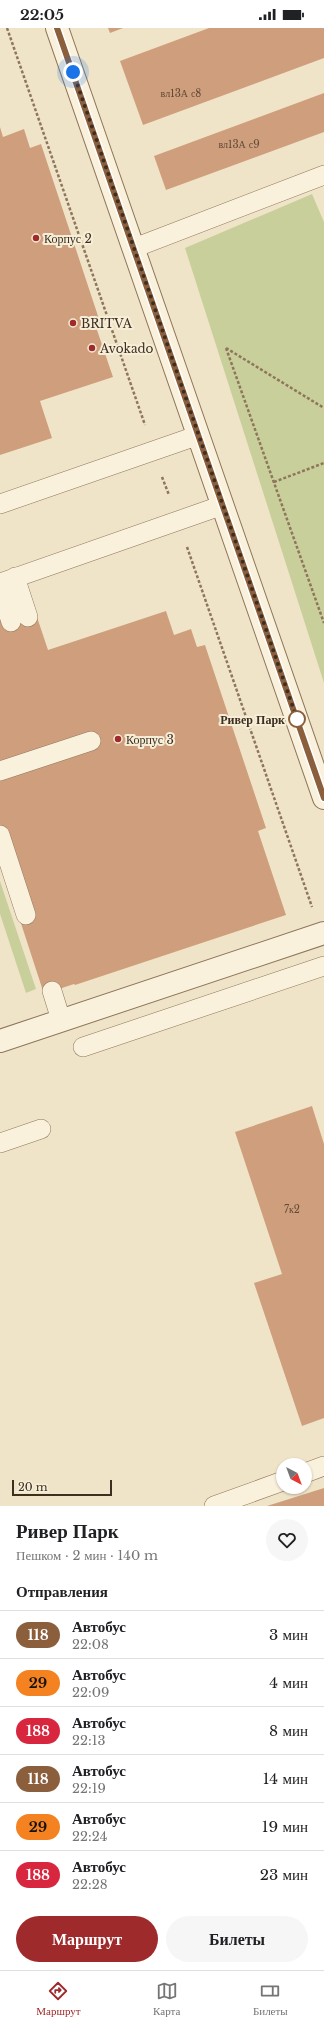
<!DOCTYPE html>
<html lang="ru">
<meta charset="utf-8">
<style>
:root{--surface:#fff;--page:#f6f6f6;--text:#202124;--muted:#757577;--line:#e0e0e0;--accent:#9e2a2b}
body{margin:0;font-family:"Libre Baskerville",serif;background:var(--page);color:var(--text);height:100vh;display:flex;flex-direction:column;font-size:15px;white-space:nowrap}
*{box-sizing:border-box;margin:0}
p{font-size:13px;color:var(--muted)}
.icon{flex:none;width:22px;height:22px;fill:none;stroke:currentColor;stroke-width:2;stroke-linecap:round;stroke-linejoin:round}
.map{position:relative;height:1478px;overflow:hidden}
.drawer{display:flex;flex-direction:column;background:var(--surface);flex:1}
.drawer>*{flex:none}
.badge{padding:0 8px;border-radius:13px;font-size:14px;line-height:26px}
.needle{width:26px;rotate:139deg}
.controls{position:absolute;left:276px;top:1430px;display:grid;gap:8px}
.controls a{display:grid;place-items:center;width:36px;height:36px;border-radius:50%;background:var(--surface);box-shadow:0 1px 3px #0004;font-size:20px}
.scale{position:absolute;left:12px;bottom:10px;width:100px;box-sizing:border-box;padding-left:4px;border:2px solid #3d2e20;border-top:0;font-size:11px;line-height:14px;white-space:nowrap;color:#3d2e20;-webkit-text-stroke:3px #f7eed8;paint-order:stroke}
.you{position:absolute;width:20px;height:20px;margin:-10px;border:3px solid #fff;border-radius:50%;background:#1a73e8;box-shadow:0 0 0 6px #1a73e833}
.map>.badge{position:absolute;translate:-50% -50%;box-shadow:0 0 0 2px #fff}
h2{padding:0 16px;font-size:15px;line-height:36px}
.round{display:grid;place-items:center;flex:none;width:42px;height:42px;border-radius:21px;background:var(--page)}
.head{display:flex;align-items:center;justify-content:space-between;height:68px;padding:0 16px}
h1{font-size:19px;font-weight:700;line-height:30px}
.primary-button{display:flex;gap:8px;margin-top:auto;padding:8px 16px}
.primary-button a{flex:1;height:46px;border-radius:24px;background:var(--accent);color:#fff;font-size:16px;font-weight:700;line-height:46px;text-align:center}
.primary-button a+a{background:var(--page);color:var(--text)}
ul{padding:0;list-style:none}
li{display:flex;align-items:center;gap:12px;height:48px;padding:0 16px;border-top:1px solid var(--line)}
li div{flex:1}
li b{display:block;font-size:15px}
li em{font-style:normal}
li .badge{min-width:44px;font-weight:700;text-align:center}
.status{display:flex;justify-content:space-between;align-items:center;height:28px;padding:0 20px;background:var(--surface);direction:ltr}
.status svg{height:11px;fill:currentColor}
.dock{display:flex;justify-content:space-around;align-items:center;height:56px;border-top:1px solid var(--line);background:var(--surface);font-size:11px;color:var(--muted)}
.dock a{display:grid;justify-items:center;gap:2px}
.dock .on{color:var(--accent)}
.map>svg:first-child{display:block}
.green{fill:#c9cf9b}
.building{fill:#cf9f7d}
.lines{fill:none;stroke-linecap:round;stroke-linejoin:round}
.service-casing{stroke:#8d765c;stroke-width:20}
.minor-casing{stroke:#8d765c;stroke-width:24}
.path{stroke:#8d765c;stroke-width:2.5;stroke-dasharray:3 2;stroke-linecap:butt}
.service{stroke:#faf1dc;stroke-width:19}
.minor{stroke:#faf1dc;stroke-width:22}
.line-casing{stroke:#fff;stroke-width:9}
.line{stroke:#8b5e3c;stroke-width:6}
.walk{stroke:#3d2e20;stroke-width:4;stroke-dasharray:0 7.2}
.poi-dot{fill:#9e2a2b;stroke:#f7eed8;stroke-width:1.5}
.stop-dot{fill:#fff;stroke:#8b5e3c;stroke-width:2}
.labels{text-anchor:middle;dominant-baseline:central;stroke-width:4;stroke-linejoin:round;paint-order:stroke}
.number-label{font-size:10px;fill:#624a37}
.poi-label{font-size:12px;fill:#3d2e20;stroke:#f7eed8;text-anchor:start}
.stop-label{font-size:12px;font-weight:bold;fill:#3d2e20;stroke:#f7eed8;text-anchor:end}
</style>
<div class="status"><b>22:05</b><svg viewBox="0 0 49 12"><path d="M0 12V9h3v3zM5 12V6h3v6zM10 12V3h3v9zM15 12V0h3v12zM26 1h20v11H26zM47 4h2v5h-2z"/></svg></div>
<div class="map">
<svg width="324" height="1478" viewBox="0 0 324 1478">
<rect width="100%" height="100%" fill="#f0e4c8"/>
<path class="green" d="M312 166 324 194V655L185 220Z
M0 853 36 961 26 965 0 886Z"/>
<path class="building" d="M108 0H123L110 5Z
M209 0H324V30L143 97 120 33Z
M324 65V104L166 162 154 128Z
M0 99 3 109 24 101 30 120 41 116 102 300 97 302 113 349 40 373 52 410 0 427Z
M166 583 174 607 191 601 197 619 205 617 266 800 258 803 286 887 75 957 74 956 44 966 0 831V590L36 586 48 622Z
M312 1078 324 1116V1390L302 1398 254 1255 282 1246 235 1104Z
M324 1460V1478H267Z"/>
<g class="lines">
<g class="service-casing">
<path id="service" d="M134 220 324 147
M0 476 199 407
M15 549 28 589
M0 555 223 477
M0 560 11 594
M0 743 91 713
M0 807 26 887
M52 963 61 992
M83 1019 324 938
M0 1115 41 1101
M305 1445 324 1438
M214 1478 283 1453"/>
</g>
<g class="minor-casing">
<path id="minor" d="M57 0 324 770
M0 1013 324 905"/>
</g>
<path class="path" d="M7 0 145 397
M226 320 324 595
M226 320 324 380
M162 449 169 467
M274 454 324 435
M187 519 312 879"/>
<use href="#service" class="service"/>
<use href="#minor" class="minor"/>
</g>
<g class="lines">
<g class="line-casing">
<path id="line" d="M57 0 324 770"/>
</g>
<use href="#line" class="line"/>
<path class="walk" d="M73 44 297 691"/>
</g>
<g class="poi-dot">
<circle cx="36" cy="210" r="4"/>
<circle cx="73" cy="295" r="4"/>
<circle cx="92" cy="320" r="4"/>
<circle cx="118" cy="711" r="4"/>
</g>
<circle class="stop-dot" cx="297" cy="691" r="8"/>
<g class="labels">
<g class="number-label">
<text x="181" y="65">вл13А с8</text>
<text x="239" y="116">вл13А с9</text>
<text x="292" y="1181">7к2</text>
</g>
<g class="poi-label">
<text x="44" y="210">Корпус 2</text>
<text x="81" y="295">BRITVA</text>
<text x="100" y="320">Avokado</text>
<text x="126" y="711">Корпус 3</text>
</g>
<g class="stop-label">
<text x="285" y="691">Ривер Парк</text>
</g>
</g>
</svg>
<div class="controls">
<a><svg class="needle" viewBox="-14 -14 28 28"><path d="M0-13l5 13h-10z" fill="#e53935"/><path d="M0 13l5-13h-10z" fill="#757577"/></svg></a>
</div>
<div class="scale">20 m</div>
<div class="you" style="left:73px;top:44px"></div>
</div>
<section class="drawer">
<div class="head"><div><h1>Ривер Парк</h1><p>Пешком · 2 мин · 140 m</p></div><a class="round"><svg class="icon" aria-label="heart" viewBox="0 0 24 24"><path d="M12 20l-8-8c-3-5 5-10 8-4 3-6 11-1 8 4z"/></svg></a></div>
<h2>Отправления</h2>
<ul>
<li><span class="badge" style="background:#8b5e3c;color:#fff">118</span><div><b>Автобус</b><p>22:08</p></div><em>3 мин</em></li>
<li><span class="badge" style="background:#f58220;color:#111">29</span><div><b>Автобус</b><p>22:09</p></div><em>4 мин</em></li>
<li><span class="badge" style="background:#d7263d;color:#fff">188</span><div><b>Автобус</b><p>22:13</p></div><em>8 мин</em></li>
<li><span class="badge" style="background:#8b5e3c;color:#fff">118</span><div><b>Автобус</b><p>22:19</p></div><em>14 мин</em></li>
<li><span class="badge" style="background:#f58220;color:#111">29</span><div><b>Автобус</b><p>22:24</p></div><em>19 мин</em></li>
<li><span class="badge" style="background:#d7263d;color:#fff">188</span><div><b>Автобус</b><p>22:28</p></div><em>23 мин</em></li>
</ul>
<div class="primary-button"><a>Маршрут</a><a>Билеты</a></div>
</section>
<nav class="dock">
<a class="on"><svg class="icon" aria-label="directions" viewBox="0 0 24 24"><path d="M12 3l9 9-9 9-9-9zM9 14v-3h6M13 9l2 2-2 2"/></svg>Маршрут</a>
<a><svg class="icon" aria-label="map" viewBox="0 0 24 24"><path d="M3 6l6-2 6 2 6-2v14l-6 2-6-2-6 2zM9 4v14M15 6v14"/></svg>Карта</a>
<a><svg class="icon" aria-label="tickets" viewBox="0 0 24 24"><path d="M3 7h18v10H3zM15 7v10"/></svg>Билеты</a>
</nav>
